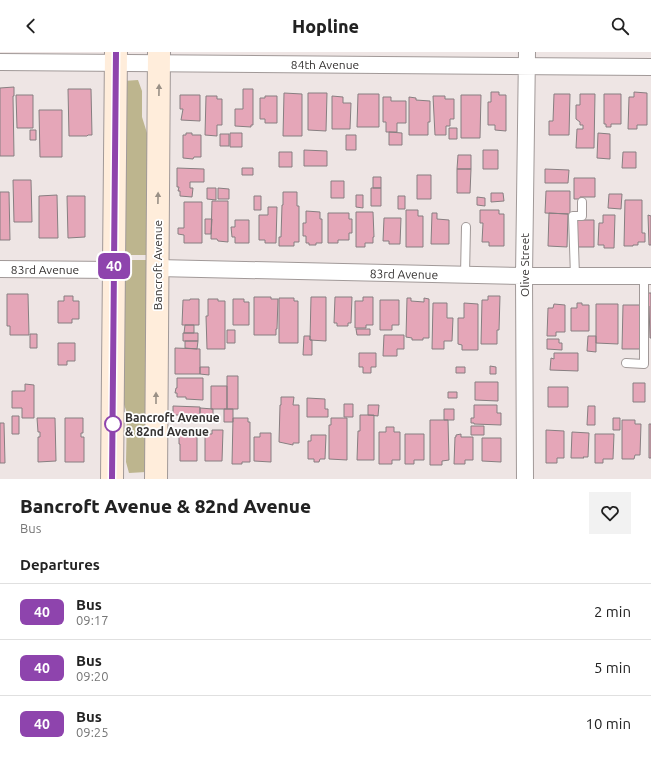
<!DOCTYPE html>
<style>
:root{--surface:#fff;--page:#f2f2f2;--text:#222;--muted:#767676;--line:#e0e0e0}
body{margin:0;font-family:Ubuntu,sans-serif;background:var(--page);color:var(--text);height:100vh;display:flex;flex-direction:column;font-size:15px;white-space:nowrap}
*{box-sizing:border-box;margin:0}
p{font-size:13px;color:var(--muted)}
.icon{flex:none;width:22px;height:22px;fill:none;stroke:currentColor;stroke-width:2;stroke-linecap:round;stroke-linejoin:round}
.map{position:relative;height:427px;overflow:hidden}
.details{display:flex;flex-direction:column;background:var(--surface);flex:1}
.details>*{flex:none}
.badge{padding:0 8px;border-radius:6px;font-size:14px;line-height:26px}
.map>.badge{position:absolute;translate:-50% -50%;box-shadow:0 0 0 2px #fff}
h2{padding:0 20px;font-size:15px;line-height:36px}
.round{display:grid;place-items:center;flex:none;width:42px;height:42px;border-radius:0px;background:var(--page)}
.head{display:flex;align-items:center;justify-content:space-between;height:68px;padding:0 20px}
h1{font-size:19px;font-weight:800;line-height:30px}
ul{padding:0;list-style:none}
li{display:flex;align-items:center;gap:12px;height:56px;padding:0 20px;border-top:1px solid var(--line)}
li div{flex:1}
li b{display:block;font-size:15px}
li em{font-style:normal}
li .badge{min-width:44px;font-weight:700;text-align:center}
header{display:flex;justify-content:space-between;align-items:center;height:52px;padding:0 20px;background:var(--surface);font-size:18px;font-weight:800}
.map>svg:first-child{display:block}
.green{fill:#bdb58e}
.building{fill:#e5a6b8;stroke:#877f81}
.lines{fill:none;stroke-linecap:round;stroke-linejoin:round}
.service-casing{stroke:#a19998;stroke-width:10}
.minor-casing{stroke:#a19998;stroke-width:18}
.secondary-casing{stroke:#a19998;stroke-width:24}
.service{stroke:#fff;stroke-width:8}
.minor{stroke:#fff;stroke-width:16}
.secondary{stroke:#ffeddb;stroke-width:22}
.oneway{fill:#9a9086}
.line-casing{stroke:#fff;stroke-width:9}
.line{stroke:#8e44ad;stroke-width:6}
.stop-dot{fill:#fff;stroke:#8e44ad;stroke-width:2}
.labels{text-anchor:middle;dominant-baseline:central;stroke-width:3.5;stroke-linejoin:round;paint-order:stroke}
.street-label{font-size:12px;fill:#363332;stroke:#fff}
.stop-label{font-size:12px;font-weight:bold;fill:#363332;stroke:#fff;text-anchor:start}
</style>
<header><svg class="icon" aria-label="back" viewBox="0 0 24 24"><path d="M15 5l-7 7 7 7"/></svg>Hopline<svg class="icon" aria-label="search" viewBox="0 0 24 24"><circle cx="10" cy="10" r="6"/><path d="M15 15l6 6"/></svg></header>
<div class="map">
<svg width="651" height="427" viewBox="0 0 651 427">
<rect width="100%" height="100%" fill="#eee5e4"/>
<path class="green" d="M138 28 142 39V65L147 81 148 203H121L123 29Z
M121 208H148L146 420 129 421 126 410 127 361 119 338Z"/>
<path class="building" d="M14 35V44H13L14 104H0V36Z
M68 37H91L92 83H88L87 84H69Z
M243 37H253V73H251V75L235 74V57H243Z
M491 40H499V43H506V79L495 78V73H488V50H491Z
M634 40 647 41V73H637V77H628L629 45H634Z
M284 41 302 42V84H283Z
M308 41H327L326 79 308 78Z
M358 42H379V75H357Z
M554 42H570L569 83H549V69H553Z
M580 42H595L594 96H576L577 77H583V73H580V70L576 67V53H580Z
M604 42H621V72H611V75H606V72H604Z
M16 43H33V76H17Z
M180 43H200V69L181 68 183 57H180Z
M461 43H481L480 86H461Z
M206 44H217V47H222V73H217V84L205 83Z
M265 44H277V71H265V67H260V46H265Z
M332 44 343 45V51H351L350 77H332Z
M433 44H445V47H454V67H450V74H446V83H435Z
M383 45H391V49H406V71H397V80H386V70H383Z
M409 45 416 46V48L430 49V70H428V83H409Z
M39 58H62V105H40Z
M449 76H457V87H449Z
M30 78H36V88H30Z
M389 80 402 81V93H389Z
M186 81H192V83H201V105H194L193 107 183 106V83H186Z
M230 81H242V95H230Z
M598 81 610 82V107L597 106Z
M220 82H229V94H220Z
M346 83H356V98H346Z
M304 98 327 99V114H304Z
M483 98H498V117H483Z
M279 100H292V115H279Z
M623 100H636V116H622Z
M458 103H471V117H457Z
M177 116 204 117V130H190V136H193L192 145 180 144V139H178L179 135H177Z
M242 116H253V123H242Z
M457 117H471L470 141H457Z
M545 117 569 118 568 131H545Z
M417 123H431V147H417Z
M373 125H381V136H373Z
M574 126H595V145H580V147H574Z
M13 128H31L32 170H14Z
M331 129H344V146H331Z
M207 136H216V148L207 147Z
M218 136 229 137V147H218Z
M371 136H381V154H371Z
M546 139H570V162L545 161Z
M0 140H9L10 188H0Z
M283 140H297V154H299V190H294V194H279V185H281L282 153H283Z
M491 141H503L504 149 491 150Z
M609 142H622L621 157 608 156Z
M57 143 58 186H39V144Z
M356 143H363V156L356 155Z
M67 144H85V185L68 186Z
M254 144H261V158H254Z
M398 144H405V157H398Z
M477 145 485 146V154L477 153Z
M625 148H642V181H645V190H638V193H633V194H624Z
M212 149H228V190L218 189 217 187H211Z
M184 150H202V191H184V183L178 182V176H184Z
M268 155H277L276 191H265V188H259V163H268Z
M406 158H418V164H423V195H406Z
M480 158H499V162H504V194H489V190H482L483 171H480Z
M306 159 320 160V167H322V191H316V193H309V191H306V184H303V171H306Z
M356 160H373L374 185H373V191H365V195H356Z
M328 161H349V167H352V181H349V188H338V191H328Z
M432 161H437V167L449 168V192H431Z
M549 161 568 162 567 195 548 194Z
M603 163H615L614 196H604V193H598L599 171H603Z
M648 163 651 164V193H649Z
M384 166H401L400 192H389V189H383Z
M205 167H212L211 182H205Z
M235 168H249V191H235V185H232L231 175H235Z
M576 168H594V195H576L577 190V173H576Z
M646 241H651V286H650L649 254H646Z
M7 242H28L29 283H10V274H7Z
M64 244H73V249H79V267H72V271H58V249H64Z
M488 244H500L499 278H497V292H481L482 248H488Z
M254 245H271V247H278L277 277H276V283H254Z
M311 245H326V289L310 288Z
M335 245H352L351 271H348V274H337V271H334Z
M363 245H373V273H366V276H355V249H363Z
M279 246H294V249H298V291H279Z
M407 246H411V249L424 250V246L429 247V286H423V288H412V286L406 285Z
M190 247H199V273H182L183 248H190Z
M208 247H218V249H225V297H207L206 264H208Z
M233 247H244V250H249V273H233Z
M380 248H399V273H392V278H380Z
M433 251H447V266H453L452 289H444V297H432Z
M464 251 478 252V298H462V293L458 292V266H464Z
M577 251H582V253H589V279H571V256H577Z
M554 252 565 253V280H556V284H547L548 256H553Z
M596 252H618V292L596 291Z
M623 253H642L641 297H622Z
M185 273H194V281H184Z
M356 277H370V283H357Z
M227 278H235V291H227Z
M183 281H198V289H183Z
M30 282H37V296H30Z
M384 283H404V297H397V304H383Z
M304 284H310V288H312V303H303Z
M588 284H596V300L587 299Z
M547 287H559V291H562V298L547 297Z
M185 289H198L197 297 185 296Z
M58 291H75V309H67V313H58Z
M175 296 200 297V322H175Z
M359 301H376V315H371V321H363V315H359Z
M554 301H578V319L550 318 551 306 554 307Z
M490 314 496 315V322H490Z
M200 315H209V323L200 322Z
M456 315H465V321H456Z
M227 324H238V357H227Z
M177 326H203V348L186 347V345H177V341H175L176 336H177Z
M475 330H498V349L475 348Z
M633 331H645V350H633Z
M25 332 34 333V366H22V356H12V339H25Z
M211 334H227V357H211Z
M548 335H568V355H548Z
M448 340H457V346H448Z
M281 345H294L293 353H299V391H293V393L279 390 280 353H281Z
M307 346 325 347V357H328V365H307Z
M344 352H353V365H344Z
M368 353H379L378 364 368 363Z
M474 353H497V361H501V373L474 372V371H471V366H474Z
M173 354 200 355V363H173Z
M588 354H595V373H587Z
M200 356 213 357V368H200Z
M224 357H233V370H224Z
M444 357H454V368H444Z
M360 363H374V408H357L358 379H360Z
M12 364H19V382H12Z
M37 366H55L56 409 38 410V385H40V380H38Z
M65 366H83V381H81V385H84V410H65Z
M233 366H248V370H250V410H242V412H232Z
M331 366H347V408L329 407V373H331Z
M613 366H620V378H613Z
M430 368H448L449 408 442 409V413H430Z
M622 368H635V372H641L640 403H635L634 407H622Z
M0 371H4L5 411H0Z
M649 372H651V406H649Z
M471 374H484V383H471Z
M386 375H394V380H400V408H392V412H379V380H386Z
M179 377 197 378V409H180V392H179Z
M212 378H223L222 409H205V382H212Z
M546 378 564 379V406H557V411H546Z
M572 380 589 381 588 405H583L584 406H571Z
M260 381H271V410L254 409V385H260Z
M405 382H424V408H414V412H405Z
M461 382V385H473V408H465V412H454L455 385H456V383Z
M595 382H614L613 407H603V411H595Z
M311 383H326L325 407H320L319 410H314V407H308V389H311Z
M482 386H501V410L482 409Z"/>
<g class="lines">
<g class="service-casing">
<path id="service" d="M465 223 466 175
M575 224 573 164H582V150
M626 311 644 312V224"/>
</g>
<g class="minor-casing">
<path id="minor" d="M0 10 651 15
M157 216 524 224H651
M0 217 114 218
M525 427 524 224 527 0"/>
</g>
<g class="secondary-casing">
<path id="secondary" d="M112 427 116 0
M156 427 159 0"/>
</g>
<use href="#service" class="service"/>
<use href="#minor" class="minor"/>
<use href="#secondary" class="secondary"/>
</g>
<defs><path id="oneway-solid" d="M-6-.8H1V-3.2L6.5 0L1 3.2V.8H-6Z"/></defs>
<g class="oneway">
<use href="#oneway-solid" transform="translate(159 38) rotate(-89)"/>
<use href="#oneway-solid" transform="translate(158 146) rotate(-89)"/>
<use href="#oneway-solid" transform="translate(156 346) rotate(-90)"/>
</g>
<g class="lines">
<g class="line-casing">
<path id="line" d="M112 427 116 0"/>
</g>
<use href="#line" class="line"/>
</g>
<circle class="stop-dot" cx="113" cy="372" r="8"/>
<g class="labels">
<g class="street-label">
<text x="325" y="12">84th Avenue</text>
<text transform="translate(157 213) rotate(-90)">Bancroft Avenue</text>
<text transform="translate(524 213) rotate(-90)">Olive Street</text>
<text x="45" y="217">83rd Avenue</text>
<text transform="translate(404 222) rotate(1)">83rd Avenue</text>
</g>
<g class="stop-label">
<text x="125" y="365">Bancroft Avenue<tspan x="125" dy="14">&amp; 82nd Avenue</tspan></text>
</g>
</g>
</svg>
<b class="badge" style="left:114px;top:214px;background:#8e44ad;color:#fff">40</b>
</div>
<section class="details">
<div class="head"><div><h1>Bancroft Avenue &amp; 82nd Avenue</h1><p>Bus</p></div><a class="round"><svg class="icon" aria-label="heart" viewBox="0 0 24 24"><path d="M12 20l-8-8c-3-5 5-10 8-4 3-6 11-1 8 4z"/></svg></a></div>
<h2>Departures</h2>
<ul>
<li><span class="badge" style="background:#8e44ad;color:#fff">40</span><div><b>Bus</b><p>09:17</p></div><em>2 min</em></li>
<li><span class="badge" style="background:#8e44ad;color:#fff">40</span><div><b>Bus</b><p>09:20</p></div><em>5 min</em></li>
<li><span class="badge" style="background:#8e44ad;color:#fff">40</span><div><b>Bus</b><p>09:25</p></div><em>10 min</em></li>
</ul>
</section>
